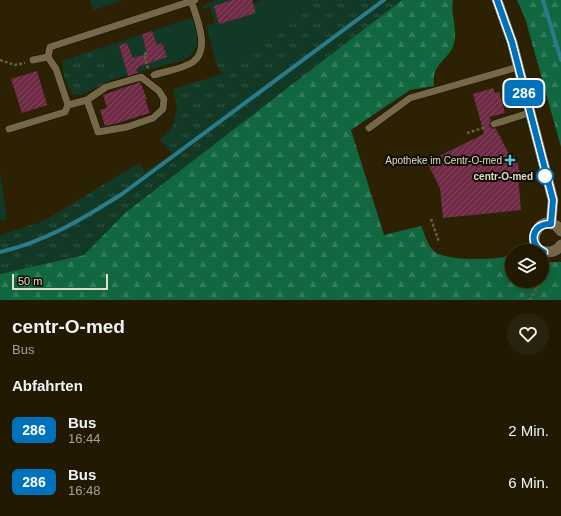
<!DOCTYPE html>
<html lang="de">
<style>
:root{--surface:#211902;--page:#29220c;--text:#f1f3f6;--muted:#a2a099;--line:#3e3824}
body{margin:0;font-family:Arial,sans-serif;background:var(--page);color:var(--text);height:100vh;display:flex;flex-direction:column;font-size:15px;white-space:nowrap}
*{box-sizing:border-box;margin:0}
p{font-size:13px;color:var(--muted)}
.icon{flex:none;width:22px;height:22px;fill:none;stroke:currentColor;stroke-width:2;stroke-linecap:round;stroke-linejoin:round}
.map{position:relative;height:300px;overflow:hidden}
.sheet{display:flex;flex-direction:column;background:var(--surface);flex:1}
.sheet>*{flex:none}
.badge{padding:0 8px;border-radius:6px;font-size:14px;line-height:26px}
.buttons{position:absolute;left:505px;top:244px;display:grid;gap:8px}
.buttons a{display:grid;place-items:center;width:44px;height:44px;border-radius:50%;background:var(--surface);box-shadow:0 2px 10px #0003,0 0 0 1px var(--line);font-size:20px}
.scale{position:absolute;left:12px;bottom:10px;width:96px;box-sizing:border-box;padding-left:4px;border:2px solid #e1dbc9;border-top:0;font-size:11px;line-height:14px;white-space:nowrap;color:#e1dbc9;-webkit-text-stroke:3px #100c02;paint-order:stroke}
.map>.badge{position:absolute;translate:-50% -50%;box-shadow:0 0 0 2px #fff}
h2{padding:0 12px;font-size:15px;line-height:36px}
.round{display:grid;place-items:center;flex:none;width:42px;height:42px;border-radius:21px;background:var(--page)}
.summary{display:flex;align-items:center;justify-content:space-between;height:68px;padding:0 12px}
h1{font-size:19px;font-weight:600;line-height:30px}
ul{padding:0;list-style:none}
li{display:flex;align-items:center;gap:12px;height:52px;padding:0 12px}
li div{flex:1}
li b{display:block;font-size:15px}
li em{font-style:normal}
li .badge{min-width:44px;font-weight:700;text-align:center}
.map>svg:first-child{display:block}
.grass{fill:url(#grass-tufts)}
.forest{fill:url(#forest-firs)}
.garden{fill:#123925}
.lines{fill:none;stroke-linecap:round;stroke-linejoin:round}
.stream{stroke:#2a7c8a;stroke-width:4}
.building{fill:url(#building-hatch)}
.service-casing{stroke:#120b00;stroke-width:8}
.minor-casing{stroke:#120b00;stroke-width:12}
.path{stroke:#675d42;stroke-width:2.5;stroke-dasharray:3 2;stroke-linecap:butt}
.service{stroke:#746848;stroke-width:7}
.minor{stroke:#746848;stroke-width:11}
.line-casing{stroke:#fff;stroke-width:9}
.line{stroke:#0072bc;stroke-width:6}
.poi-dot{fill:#54cadd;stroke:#100c02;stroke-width:1.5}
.stop-dot{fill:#fff;stroke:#0072bc;stroke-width:2}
.labels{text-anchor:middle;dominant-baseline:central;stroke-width:4;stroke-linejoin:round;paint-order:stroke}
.poi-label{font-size:10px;fill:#e1dbc9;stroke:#100c02;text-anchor:end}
.stop-label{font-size:10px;font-weight:bold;fill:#e1dbc9;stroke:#100c02;text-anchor:end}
</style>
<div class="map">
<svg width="561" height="300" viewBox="0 0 561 300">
<defs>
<pattern id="grass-tufts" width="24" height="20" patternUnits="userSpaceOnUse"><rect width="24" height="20" fill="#123925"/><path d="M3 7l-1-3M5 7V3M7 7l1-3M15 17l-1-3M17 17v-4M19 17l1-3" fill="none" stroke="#345543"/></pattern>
<pattern id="forest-firs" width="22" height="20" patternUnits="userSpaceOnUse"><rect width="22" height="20" fill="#116740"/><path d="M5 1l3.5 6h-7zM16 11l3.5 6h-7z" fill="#337c5a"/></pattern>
<pattern id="building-hatch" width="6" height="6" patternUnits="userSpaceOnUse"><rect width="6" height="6" fill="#6f2b46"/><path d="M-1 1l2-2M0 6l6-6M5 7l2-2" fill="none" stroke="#83495f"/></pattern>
</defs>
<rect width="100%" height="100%" fill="#2c2102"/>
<path class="grass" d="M218 0H232L214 6 219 24 207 28 206 26 215 23 210 7 201 9C203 3 212 2 218 0Z
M297 0H402L125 213 84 255 0 274V235L42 222 139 163 145 172 172 154 160 140 173 126 177 107 173 89 222 74 216 63 251 51 301 16Z
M103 47 114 79 81 95H75C66 89 63 72 62 61Z"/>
<path class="forest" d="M402 0H453C450 14 458 29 454 43 451 55 443 58 437 68 433 73 434 80 434 86L410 90 351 130 384 235 421 226C425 234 427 245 434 251 445 261 489 260 504 257 507 256 509 254 512 252V281H542V262H561V300H0V274L84 255 125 213Z
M517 0H561V147L525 18Z"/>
<path class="garden" d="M90 0H124L93 10Z
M263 0H297L301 16 251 51 216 63 207 28C227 21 243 6 263 0Z
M193 17C198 34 203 49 184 60L114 79 103 47 142 34 150 63 167 57 162 43 157 45 152 31Z
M0 171 7 219 0 220Z"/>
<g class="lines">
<path class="stream" d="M543 0 561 60
M0 252C45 242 84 218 122 194L384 0"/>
</g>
<path class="building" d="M232 0H252L256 13 219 24 214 6Z
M152 31 157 45 162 43 167 57 138 67V69H136L138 73 128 76 119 45 127 43 133 58 147 54 142 34Z
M37 71 47 105 22 113 11 79Z
M140 82 147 99H145L150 113 114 124 105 126 100 110 107 108 103 95Z
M493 88 495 93 499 92 505 113 489 117 491 120 489 125 491 128 496 129 510 156 515 157 518 164 520 174 518 175 521 210 443 218 440 188 427 162 484 134 473 94Z"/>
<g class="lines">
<g class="service-casing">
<path id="service" d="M33 60 48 57
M154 75C166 71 183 69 193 62 211 49 196 17 191 0
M87 100 98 132 127 127 153 118 163 109 164 99 159 91 141 77 106 87 87 100 68 105 56 69 48 57 50 47 195 0
M494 124 529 113
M369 128 410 98 518 67
M9 129 65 112 68 105"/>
</g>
<g class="minor-casing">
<path id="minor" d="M497 0 512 42 553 200 551 224
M561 231C542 204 519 251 548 252 554 252 558 249 561 245"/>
</g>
<path class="path" d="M147 53 144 54 148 69
M0 60 15 65 25 63
M467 133 486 127
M431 219 439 242
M542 279 550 263
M530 300 541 281"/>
<use href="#service" class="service"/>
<use href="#minor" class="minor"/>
</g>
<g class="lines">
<g class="line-casing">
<path id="line" d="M497 0 512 42 553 200 551 224C532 223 527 244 544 252"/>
</g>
<use href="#line" class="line"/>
</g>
<path class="poi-dot" d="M508 154h4v4h4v4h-4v4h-4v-4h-4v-4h4z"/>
<circle class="stop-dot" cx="545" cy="176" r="8"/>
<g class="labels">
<g class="poi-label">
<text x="502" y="160">Apotheke im Centr-O-med</text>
</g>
<g class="stop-label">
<text x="533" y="176">centr-O-med</text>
</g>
</g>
</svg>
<div class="buttons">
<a><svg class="icon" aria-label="layers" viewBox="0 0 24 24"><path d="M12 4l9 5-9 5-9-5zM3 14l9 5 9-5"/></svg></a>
</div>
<div class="scale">50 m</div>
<b class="badge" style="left:524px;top:93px;background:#0072bc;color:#fff">286</b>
</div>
<section class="sheet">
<div class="summary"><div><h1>centr-O-med</h1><p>Bus</p></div><a class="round"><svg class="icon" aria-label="heart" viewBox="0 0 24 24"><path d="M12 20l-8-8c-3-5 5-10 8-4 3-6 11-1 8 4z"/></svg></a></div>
<h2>Abfahrten</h2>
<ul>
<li><span class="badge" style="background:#0072bc;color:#fff">286</span><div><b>Bus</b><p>16:44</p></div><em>2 Min.</em></li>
<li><span class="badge" style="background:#0072bc;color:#fff">286</span><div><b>Bus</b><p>16:48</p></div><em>6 Min.</em></li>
</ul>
</section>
